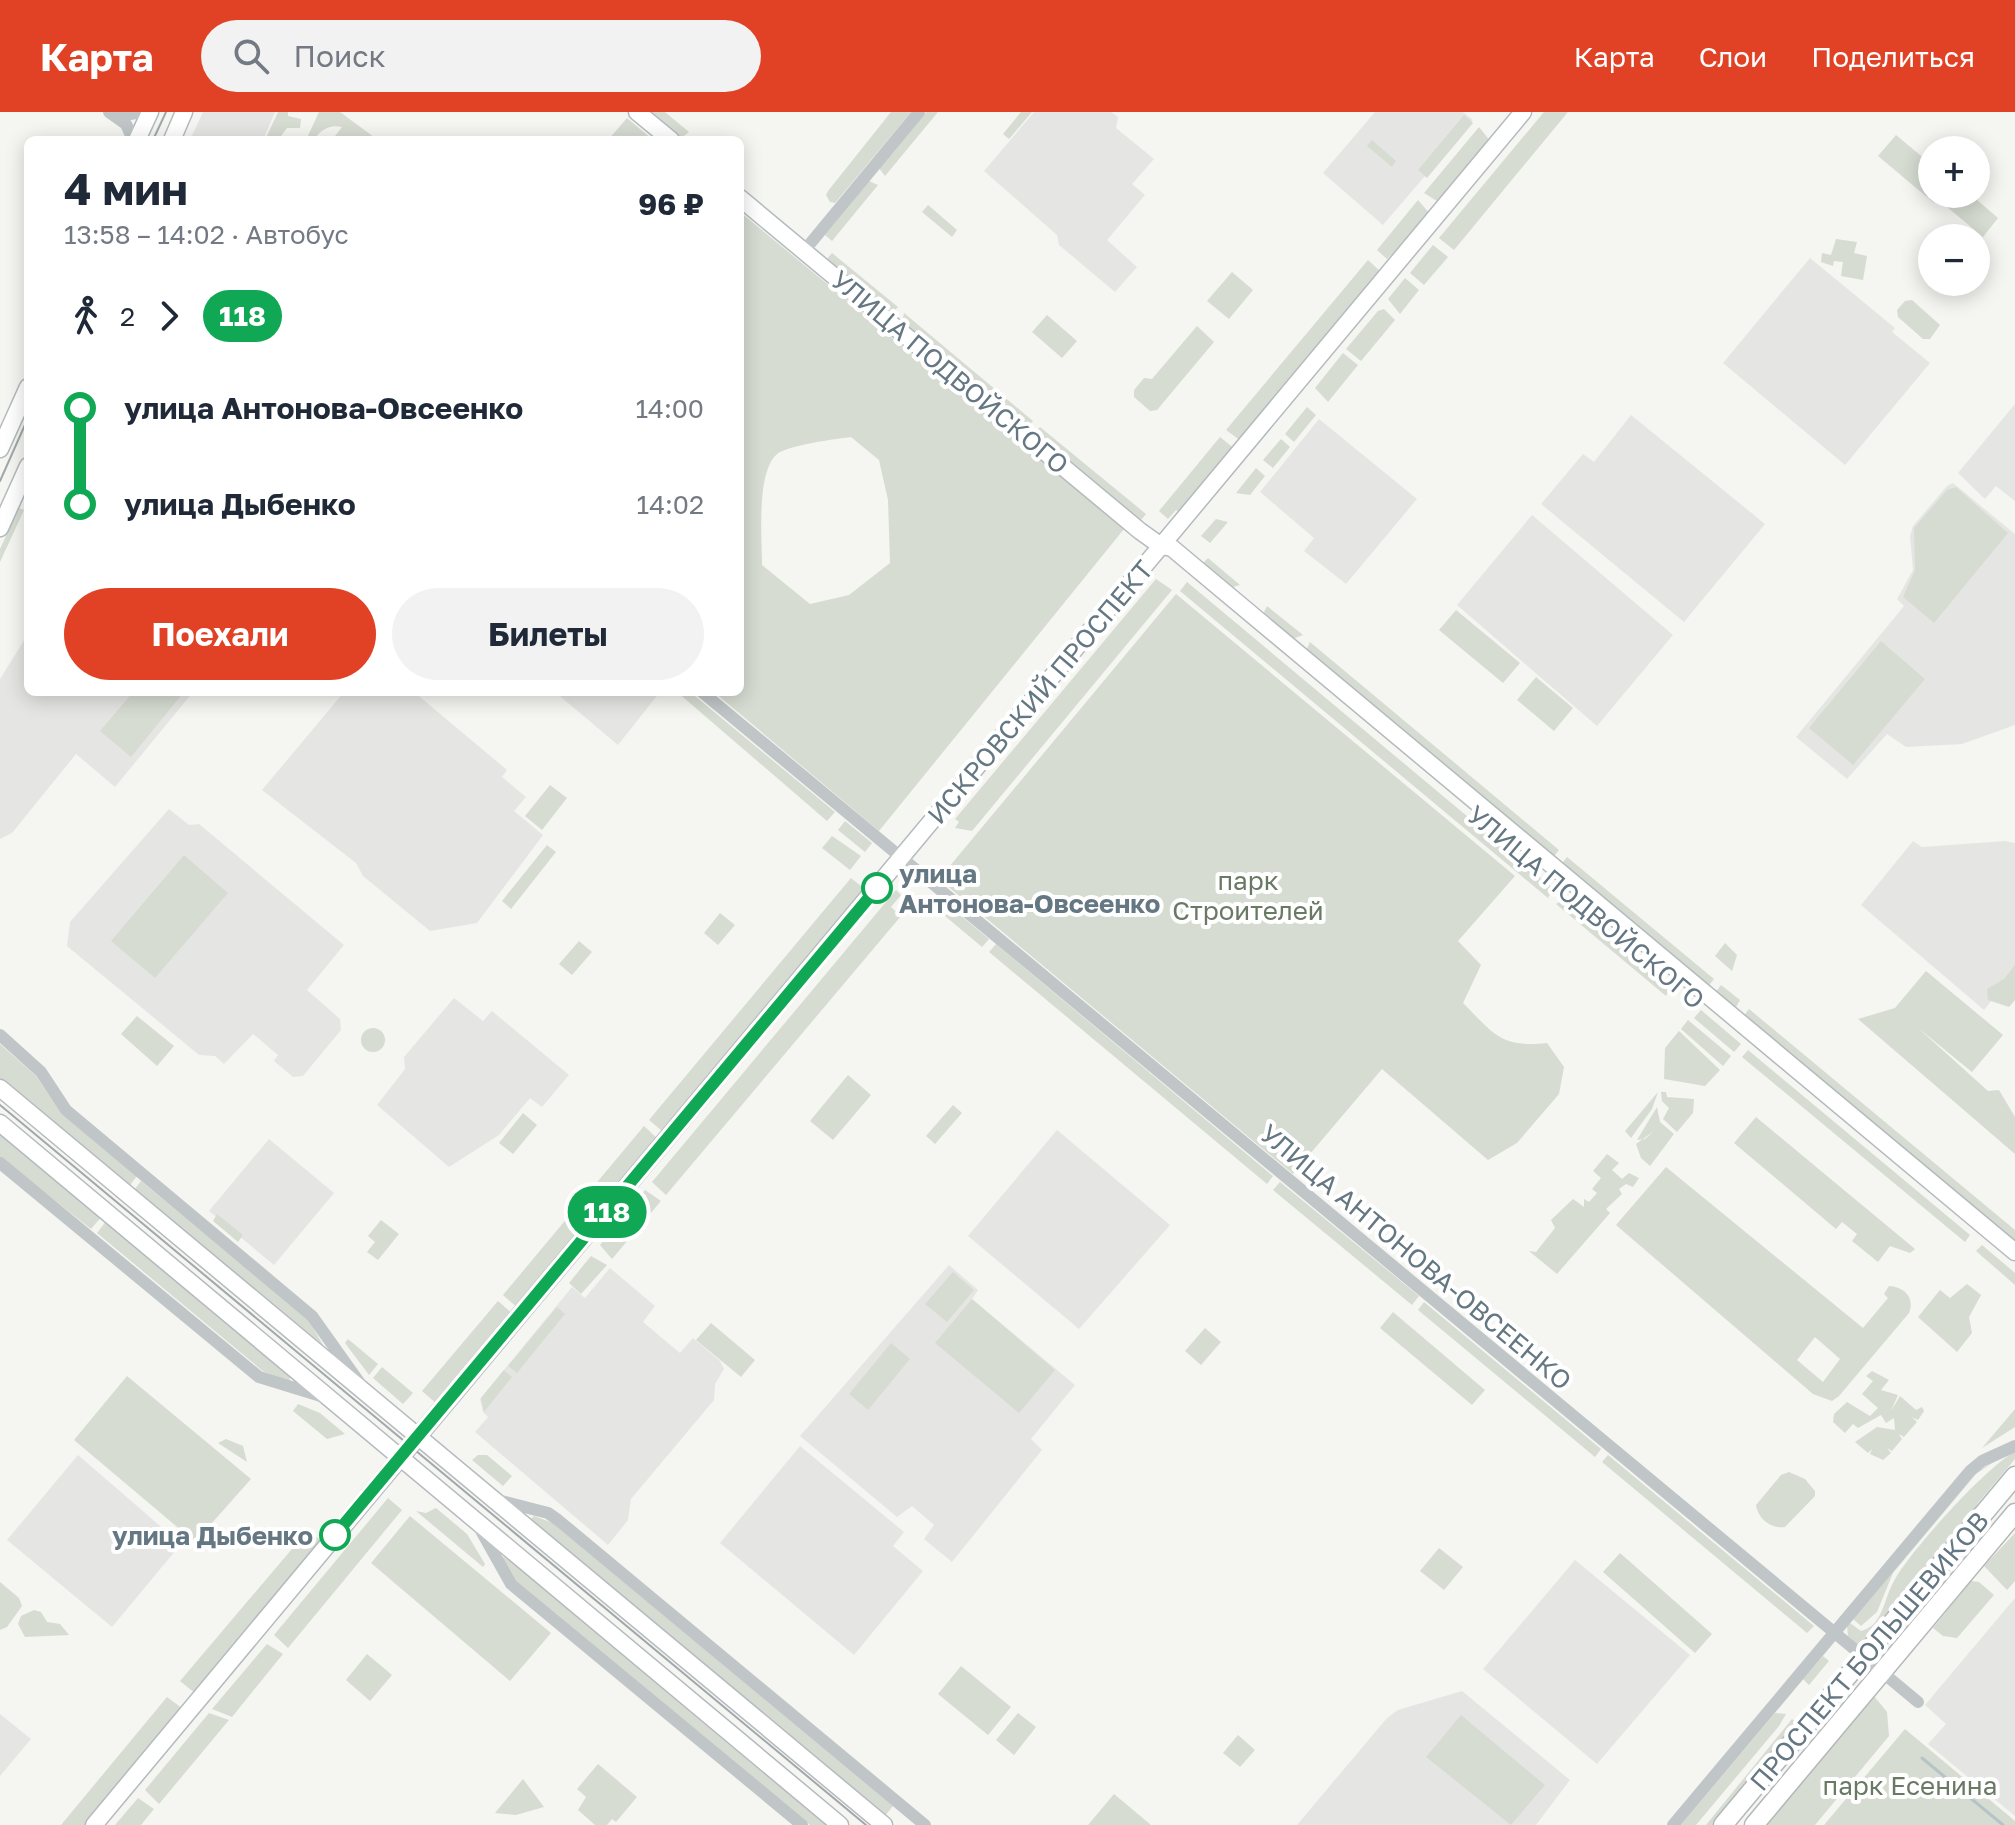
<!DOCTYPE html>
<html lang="ru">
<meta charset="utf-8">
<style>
:root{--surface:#fff;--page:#f2f2f3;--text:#1f2937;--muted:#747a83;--accent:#e14125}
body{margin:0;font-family:"Golos Text",sans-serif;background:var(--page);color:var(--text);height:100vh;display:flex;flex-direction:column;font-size:30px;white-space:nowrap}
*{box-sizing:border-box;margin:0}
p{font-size:26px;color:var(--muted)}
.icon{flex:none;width:44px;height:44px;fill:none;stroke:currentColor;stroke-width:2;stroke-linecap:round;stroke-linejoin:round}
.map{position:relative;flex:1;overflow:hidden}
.side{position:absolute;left:24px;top:24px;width:720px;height:560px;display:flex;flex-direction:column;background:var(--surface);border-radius:12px;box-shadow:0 4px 20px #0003}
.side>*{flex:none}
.badge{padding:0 16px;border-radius:26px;font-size:28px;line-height:52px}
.buttons{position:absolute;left:1918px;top:24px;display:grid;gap:16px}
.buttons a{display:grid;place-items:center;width:72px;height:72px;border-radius:50%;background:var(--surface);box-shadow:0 4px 20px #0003;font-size:40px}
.map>.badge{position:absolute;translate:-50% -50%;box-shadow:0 0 0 4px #fff}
.legs{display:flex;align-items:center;gap:12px;height:88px;padding:0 40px;font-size:26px}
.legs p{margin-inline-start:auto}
.headline{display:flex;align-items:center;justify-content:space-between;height:136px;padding:0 40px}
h1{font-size:44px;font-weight:700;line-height:60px}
.action{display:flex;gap:16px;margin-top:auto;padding:16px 40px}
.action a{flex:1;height:92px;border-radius:48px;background:var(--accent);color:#fff;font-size:32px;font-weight:700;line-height:92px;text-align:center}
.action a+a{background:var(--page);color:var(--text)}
ul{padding:0 40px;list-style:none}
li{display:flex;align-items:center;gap:28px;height:96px;font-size:30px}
li i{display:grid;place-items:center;width:12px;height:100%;margin:0 10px;background:currentColor}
li i::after{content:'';width:20px;height:20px;margin:-10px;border:6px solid;border-radius:50%;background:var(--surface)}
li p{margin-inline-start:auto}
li:first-child i{background:linear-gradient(#0000 50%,currentColor 0)}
li:last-child i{background:linear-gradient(currentColor 50%,#0000 0)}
header{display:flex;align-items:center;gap:48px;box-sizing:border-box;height:112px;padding:0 40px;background:var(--accent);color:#fff}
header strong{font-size:38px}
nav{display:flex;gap:44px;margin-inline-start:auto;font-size:28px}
.search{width:560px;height:72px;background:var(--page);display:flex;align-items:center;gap:20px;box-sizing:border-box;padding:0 28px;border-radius:44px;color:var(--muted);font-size:30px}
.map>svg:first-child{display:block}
.built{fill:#e5e6e4}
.green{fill:#d6dcd2;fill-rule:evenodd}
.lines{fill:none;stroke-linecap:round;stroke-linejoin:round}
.stream{stroke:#b5c4c6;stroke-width:3}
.secondary-casing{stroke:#b4babe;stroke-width:19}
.primary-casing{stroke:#b3b8bb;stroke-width:21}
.street{stroke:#c0c5c7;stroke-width:12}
.secondary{stroke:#fff;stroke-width:16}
.primary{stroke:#fff;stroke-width:18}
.tram{stroke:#a1a8ac;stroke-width:2}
.line-1-casing{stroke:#fff;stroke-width:18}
.line-1{stroke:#10a855;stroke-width:12}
.stop-1-dot{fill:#fff;stroke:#10a855;stroke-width:4}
.labels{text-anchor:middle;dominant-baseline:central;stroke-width:8;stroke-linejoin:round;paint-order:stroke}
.street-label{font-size:26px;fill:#647782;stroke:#fff}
.stop-label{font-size:26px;font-weight:bold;fill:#647782;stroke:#fff;text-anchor:start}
.park-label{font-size:26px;fill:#697963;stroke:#fff}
</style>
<header>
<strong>Карта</strong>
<div class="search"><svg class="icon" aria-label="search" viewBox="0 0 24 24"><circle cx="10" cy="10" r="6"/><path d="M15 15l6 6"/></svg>Поиск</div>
<nav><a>Карта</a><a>Слои</a><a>Поделиться</a></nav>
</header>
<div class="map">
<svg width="2015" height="1713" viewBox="0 0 2015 1713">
<rect width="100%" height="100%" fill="#f5f5f1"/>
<path class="built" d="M203 0H275L263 28H190Z
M1034 0H1111L1118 5 1116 16 1154 47 1132 72 1145 83 1107 128 1137 155 1115 180 1059 133 1057 123 984 59Z
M1375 0H1463L1473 8 1383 113 1323 61Z
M1810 146 1895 216 1892 220 1930 251 1845 353 1723 251Z
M2015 292V389L1996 374 1985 387 1958 361Z
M1631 303 1765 412 1684 510 1541 392 1583 342 1594 350Z
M1319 307 1417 387 1346 472 1304 439 1314 426 1260 380Z
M1953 371 2015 422V613L1962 632 1906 635 1887 622 1847 667 1796 625 1904 494 1897 487 1913 458 1910 424 1913 414 1947 374Z
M1532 403 1673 523 1597 614 1457 493Z
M28 522V580H193L115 675 76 642 12 721 0 727V567Z
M344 580H414L507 658 502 665 526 685 514 699 543 723 477 811 430 819 363 764 356 751 262 678Z
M555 580H660L618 633Z
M169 697 189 713 199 712 344 833 307 878 340 907 341 918 303 964 293 965 274 949 278 943 253 922 224 952 215 944 199 943 67 834 70 810Z
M1913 729 1922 735 2005 729 2015 731V860L1984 898 1861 793Z
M454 886 483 909 492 899 569 963 542 995 530 986 499 1023 449 1055 377 993 405 957 404 945Z
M1057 1018 1170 1113 1079 1217 968 1124Z
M269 1027 334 1081 274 1153 209 1099Z
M949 1153 978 1178 972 1187 1075 1273 1031 1327 1042 1338 952 1450 924 1427 934 1413 912 1394 897 1405 800 1324Z
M610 1156 655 1194 643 1210 680 1241 693 1226 720 1249 724 1257 715 1272 714 1288 631 1387 628 1408 608 1433 475 1320 488 1305 483 1300 480 1287 572 1175 585 1186Z
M800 1334 904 1420 893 1434 923 1459 854 1543 720 1431Z
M78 1343 181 1432 112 1515 7 1428Z
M1575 1448 1690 1543 1597 1652 1483 1557Z
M2015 1486V1704L1928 1632 1946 1612 1925 1593Z
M1462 1579 1570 1668 1536 1713H1297L1387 1606 1398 1598Z
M0 1602 31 1627 0 1664Z"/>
<path class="green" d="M278 0H288V4L301 7 300 16H287L278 28H265Z
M319 0H340L378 28H332L342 15C330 12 320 18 314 28H306Z
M650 0H665L689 20 681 26Z
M891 0H911L835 91 830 90 826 83 828 79Z
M926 0H938L885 64 879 56Z
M1021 0H1032L1009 27 1003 22Z
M1544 0H1568L1454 138 1439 126Z
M1464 3 1473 11 1427 66 1418 58Z
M627 6 653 28H608Z
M1479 15 1491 30 1440 91 1424 81Z
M1896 23 1932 53V82H1942L1934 91 1878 44Z
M1372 28 1396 49 1392 55 1367 34Z
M869 69 878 73 832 129 825 123Z
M1947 82H1970L1998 106 1983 125 1941 90Z
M1418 88 1430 102 1394 146 1391 143 1387 147 1377 138Z
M928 93 957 118 952 125 922 100Z
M740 100 1124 417 879 719 714 580H740ZM851 325 879 348 888 388 890 451 849 483 810 492 762 453C762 426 756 360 777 342 789 333 835 327 851 325Z
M1836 127 1857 130 1854 141 1867 144 1863 168 1841 164 1843 150 1834 149 1833 154 1821 150 1822 141 1831 143Z
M1433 133 1448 145 1424 173 1410 161Z
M832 141 898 195 894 199 890 200 827 147Z
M1368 148 1382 161 1241 329 1226 318Z
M1232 160 1253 178 1229 207 1207 189Z
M1405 166 1419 178 1400 202 1388 187Z
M1912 188 1940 213 1930 227H1923L1898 205 1897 198 1905 189Z
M1384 197 1395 208 1361 249 1346 237 1378 199Z
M904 201 1033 309 1028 315 902 210Z
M1047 203 1077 229 1062 246 1032 220Z
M1197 214 1214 230 1157 298 1150 299 1134 285V278L1144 266 1152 267Z
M1343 241 1358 253 1328 290 1315 276Z
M1307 295 1316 303 1294 330 1285 322Z
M1040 315 1146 402 1141 408 1034 321Z
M1220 325 1235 337 1181 402 1176 398 1168 407 1159 399Z
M1281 327 1290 335 1273 356 1263 348Z
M1256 356 1265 364 1250 383 1236 381Z
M1956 375 2008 421 1934 511 1903 485 1915 458 1914 416 1947 378Z
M19 396 24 398 0 450V437Z
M1216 407 1228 410 1210 431 1201 424Z
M1208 446 1240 473 1230 476 1200 454Z
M1156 467 1172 478 972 719 955 716 959 710 955 707Z
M1187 470 1553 776 1548 786 1180 479Z
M1176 482 1515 764 1458 829 1481 853 1463 891C1494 922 1501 936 1547 931L1564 955 1559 982 1517 1031 1488 1048 1382 957 1293 1062 939 767Z
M1267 494 1303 523 1290 528 1263 502Z
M1456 498 1520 551 1503 571 1439 518Z
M1881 529 1925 567 1853 653 1809 616Z
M1310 530 1559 738 1552 747 1306 539Z
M1536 565 1573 596 1554 619 1517 588Z
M133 580H184L131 645 100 619Z
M677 580H690L835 700 827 709Z
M550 673 567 686 542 718 525 704Z
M845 709 872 731 865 740 838 718Z
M832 724 861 744 850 758 822 736Z
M547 733 556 740 511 797 502 789Z
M184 743 228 781 155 866 111 829Z
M1567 745 1714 867 1707 876 1560 754Z
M851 766 867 779 662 1019 649 1008Z
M896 778 901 783 891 795 901 804 666 1083 652 1070Z
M1565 786 1671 873 1666 884 1556 792Z
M952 796 989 827 982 835 945 804Z
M720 801 735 813 718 833 704 821Z
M579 829 592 840 572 863 559 852Z
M1725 831 1737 843 1732 859 1715 844Z
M996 832 1273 1064 1267 1072 989 840Z
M2015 853V888L2009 895 1988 888 1987 877 2004 867Z
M1926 859 2003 923 1972 960 1917 915 1988 979 1999 978 2015 1005V1042L1858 907 1895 896Z
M1721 873 1740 888 1735 897 1715 881Z
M1749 897 2015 1118V1132L1742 906Z
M1701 898 1741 932 1734 940 1694 906Z
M137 904 174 934 157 954 121 922Z
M1688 908 1731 944 1723 954 1681 917Z
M361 928a12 12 0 1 1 24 0a12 12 0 1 1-24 0Z
M1679 919 1720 958 1705 974 1664 967 1665 936Z
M0 932 36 964 62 1002 137 1064 127 1077 0 971Z
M1748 938 1970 1123 1965 1130 1742 945Z
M848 963 871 983 833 1028 810 1009Z
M1658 980 1652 997 1631 1026 1625 1019Z
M1661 980H1666L1667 985 1694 987 1693 1001 1677 1020 1663 1007 1669 996 1662 989Z
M953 993 962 1001 935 1032 926 1024Z
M1657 995 1660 1010 1674 1022 1650 1054 1641 1046 1636 1032 1654 1019 1645 1027 1637 1028Z
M523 1001 537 1013 513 1042 499 1031Z
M1756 1005 1915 1137 1910 1141 1890 1134 1878 1150 1852 1129 1857 1122 1842 1110 1836 1117 1734 1031Z
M644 1014 658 1027 519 1197 503 1183Z
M0 1018 102 1104 91 1117 0 1045Z
M1607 1042 1619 1051 1612 1058 1622 1067 1629 1061 1639 1066 1633 1075 1626 1072 1619 1077 1622 1082 1606 1097 1610 1101 1557 1162 1529 1139 1536 1140 1555 1116 1551 1108 1573 1087 1584 1095V1087L1589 1090 1597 1081 1592 1077 1601 1066 1593 1059Z
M1666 1055 1863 1216 1888 1186 1884 1182 1889 1174C1905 1175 1915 1186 1909 1201L1839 1284 1832 1289 1813 1282 1616 1113ZM1815 1225 1840 1247 1823 1270 1797 1248Z
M141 1069 308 1207 323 1233 132 1081Z
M1280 1070 1419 1184 1412 1193 1273 1078Z
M645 1078 661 1089 612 1147 600 1133Z
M217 1102 243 1123 238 1130 213 1109Z
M107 1108 274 1248 290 1265 289 1270 264 1260 97 1121Z
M381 1108 399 1122 378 1148 367 1140 375 1130 368 1124Z
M1982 1133 2015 1161V1173L1976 1139Z
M591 1144 607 1153 581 1182 569 1171Z
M953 1160 974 1178 947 1210 925 1192Z
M1967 1172 1981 1183 1969 1205 1972 1221 1957 1240 1918 1205 1940 1178 1950 1186Z
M972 1187 1055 1258 1019 1301 935 1231Z
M498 1189 514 1203 438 1293 422 1279Z
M1424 1190 1601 1337 1595 1345 1418 1198Z
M557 1195 565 1202 517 1261 508 1254Z
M1393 1200 1485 1278 1472 1293 1380 1216Z
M711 1211 755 1248 741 1265 696 1228Z
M1205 1216 1221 1230 1201 1253 1185 1239Z
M348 1227 378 1252 369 1263 345 1231Z
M891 1231 910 1247 868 1298 849 1282Z
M382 1255 413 1281 403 1292 373 1266Z
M504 1258 512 1265 484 1300 481 1286Z
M1872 1259 1889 1268 1881 1278 1898 1283 1891 1299 1900 1284 1916 1298 1922 1295 1924 1299 1918 1308 1912 1305 1917 1310 1904 1325 1899 1322 1902 1327 1892 1339 1887 1336 1891 1341 1883 1348 1870 1342 1872 1337 1868 1341 1855 1330 1877 1315 1895 1318 1894 1306 1886 1311 1881 1303 1858 1316 1853 1312 1845 1321 1833 1310 1834 1302 1847 1290 1870 1304 1878 1296 1862 1282 1873 1269 1866 1264Z
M127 1264 251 1367 195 1430 74 1328Z
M298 1292 320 1301 345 1322 327 1327 293 1299Z
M2015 1297V1315L1982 1336Z
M226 1327 243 1334 247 1350 218 1331Z
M2015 1340V1347L1978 1391 1965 1415 1866 1533 1859 1534 1848 1524 1847 1514 1850 1511 1861 1519C1883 1514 1884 1486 1894 1469 1909 1440 1990 1351 2015 1340Z
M478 1343H487L512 1364 503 1374 472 1348Z
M1608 1343 1814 1514 1807 1521 1602 1350Z
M1998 1347 1976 1362 1893 1461 1877 1500 1861 1514 1853 1507 1975 1361Z
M1789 1360 1805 1367 1815 1379V1384L1785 1415C1771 1417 1758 1407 1756 1393L1781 1363Z
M388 1386 402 1398 288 1536 274 1523Z
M436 1396 467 1422 485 1452 483 1455 416 1399 426 1401Z
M410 1404 551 1521 510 1569 371 1451Z
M534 1404 553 1411 893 1694 885 1704 549 1428 531 1407Z
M308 1418 323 1430 196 1582 180 1569Z
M2015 1421V1469L2007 1478 1984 1454Z
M1439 1436 1463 1455 1444 1478 1420 1459Z
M1620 1441 1712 1522 1695 1541 1603 1460Z
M502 1444 526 1457 833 1713H810L513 1466Z
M1971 1469 1979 1470 1994 1483 1957 1526 1943 1524 1933 1516Z
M0 1470 19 1486 22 1494 7 1515 0 1518Z
M34 1498 41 1500 47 1510 60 1512 69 1523 25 1525 18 1512 21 1504Z
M267 1532 283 1542 232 1605 212 1597Z
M367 1542 392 1563 370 1589 346 1568Z
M1823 1544 1829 1549 1809 1573 1803 1567Z
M961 1554 1011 1595 988 1623 938 1582Z
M1874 1584 1887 1600 1889 1624 1815 1713H1767Z
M167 1585 183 1597 87 1713H61Z
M209 1601 229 1608 159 1692 145 1678Z
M1018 1601 1036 1615 1014 1643 996 1628Z
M1775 1601 1786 1602 1779 1614 1696 1713H1681Z
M1461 1603 1545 1673 1511 1713 1426 1645Z
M1792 1607 1800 1613 1717 1713H1706Z
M1905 1617 2015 1709V1713H1824Z
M1238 1623 1255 1638 1240 1655 1223 1641Z
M598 1652 637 1685 616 1710 612 1707 607 1713H595L578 1698 586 1685 577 1677Z
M523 1667 544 1695 516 1703 495 1701Z
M1114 1682 1151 1713H1088Z
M138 1686 154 1697 141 1713H115Z"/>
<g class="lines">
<path class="stream" d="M1922 1646 2003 1713"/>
<g class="secondary-casing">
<path id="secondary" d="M637 0 671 28
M137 28 150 0
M172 28 184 0
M740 86 1140 419 1161 434 1172 436 2015 1140
M0 337 28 275
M0 416 28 354
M0 976 884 1713
M0 1011 840 1713
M94 1713 1523 0"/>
</g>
<g class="primary-casing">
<path id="primary" d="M1723 1713 2015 1364
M1754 1713 2015 1401"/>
</g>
<path class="street" d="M109 0 126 12 133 28
M116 4 144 0
M804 139 919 0
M702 580 1918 1590
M0 923 41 960 66 998 312 1204 359 1270
M0 1051 259 1265 324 1285
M497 1388 548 1401 558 1408 925 1713
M479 1415 511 1472 802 1713
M1673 1713 1970 1359 1982 1349 2015 1334"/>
<use href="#secondary" class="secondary"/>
<use href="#primary" class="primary"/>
<path class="tram" d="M153 28 166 0
M0 369 28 306
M0 993 866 1713"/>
</g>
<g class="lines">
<g class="line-1-casing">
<path id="line-1" d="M335 1423 877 776"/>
</g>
<use href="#line-1" class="line-1"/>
</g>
<g class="stop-1-dot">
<circle cx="877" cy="776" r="14"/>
<circle cx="335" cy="1423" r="14"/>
</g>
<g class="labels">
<g class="street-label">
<text transform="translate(950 260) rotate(40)">УЛИЦА ПОДВОЙСКОГО</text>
<text transform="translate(1040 580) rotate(-50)">ИСКРОВСКИЙ ПРОСПЕКТ</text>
<text transform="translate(1586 795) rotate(40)">УЛИЦА ПОДВОЙСКОГО</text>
<text transform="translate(1416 1145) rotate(40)">УЛИЦА АНТОНОВА-ОВСЕЕНКО</text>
<text transform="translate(1869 1539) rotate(-50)">ПРОСПЕКТ БОЛЬШЕВИКОВ</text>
</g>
<g class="stop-label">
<text x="899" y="761">улица<tspan x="899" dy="30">Антонова-Овсеенко</tspan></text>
<text x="313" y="1423" text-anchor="end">улица Дыбенко</text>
</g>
<g class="park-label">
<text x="1248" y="768">парк<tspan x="1248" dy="30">Строителей</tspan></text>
<text x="1910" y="1673">парк Есенина</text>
</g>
</g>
</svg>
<div class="buttons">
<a>+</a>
<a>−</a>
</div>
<b class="badge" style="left:607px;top:1100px;background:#10a855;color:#fff">118</b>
<section class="side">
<div class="headline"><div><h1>4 мин</h1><p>13:58 – 14:02 · Автобус</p></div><b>96 ₽</b></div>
<div class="legs"><svg class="icon" aria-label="walk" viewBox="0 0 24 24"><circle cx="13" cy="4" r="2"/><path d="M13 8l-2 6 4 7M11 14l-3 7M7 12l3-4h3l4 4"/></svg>2<svg class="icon" aria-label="forward" viewBox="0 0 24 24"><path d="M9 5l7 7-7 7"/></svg><b class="badge" style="background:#10a855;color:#fff">118</b></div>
<ul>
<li><i style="color:#10a855"></i><b>улица Антонова-Овсеенко</b><p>14:00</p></li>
<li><i style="color:#10a855"></i><b>улица Дыбенко</b><p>14:02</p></li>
</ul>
<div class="action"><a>Поехали</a><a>Билеты</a></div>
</section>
</div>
